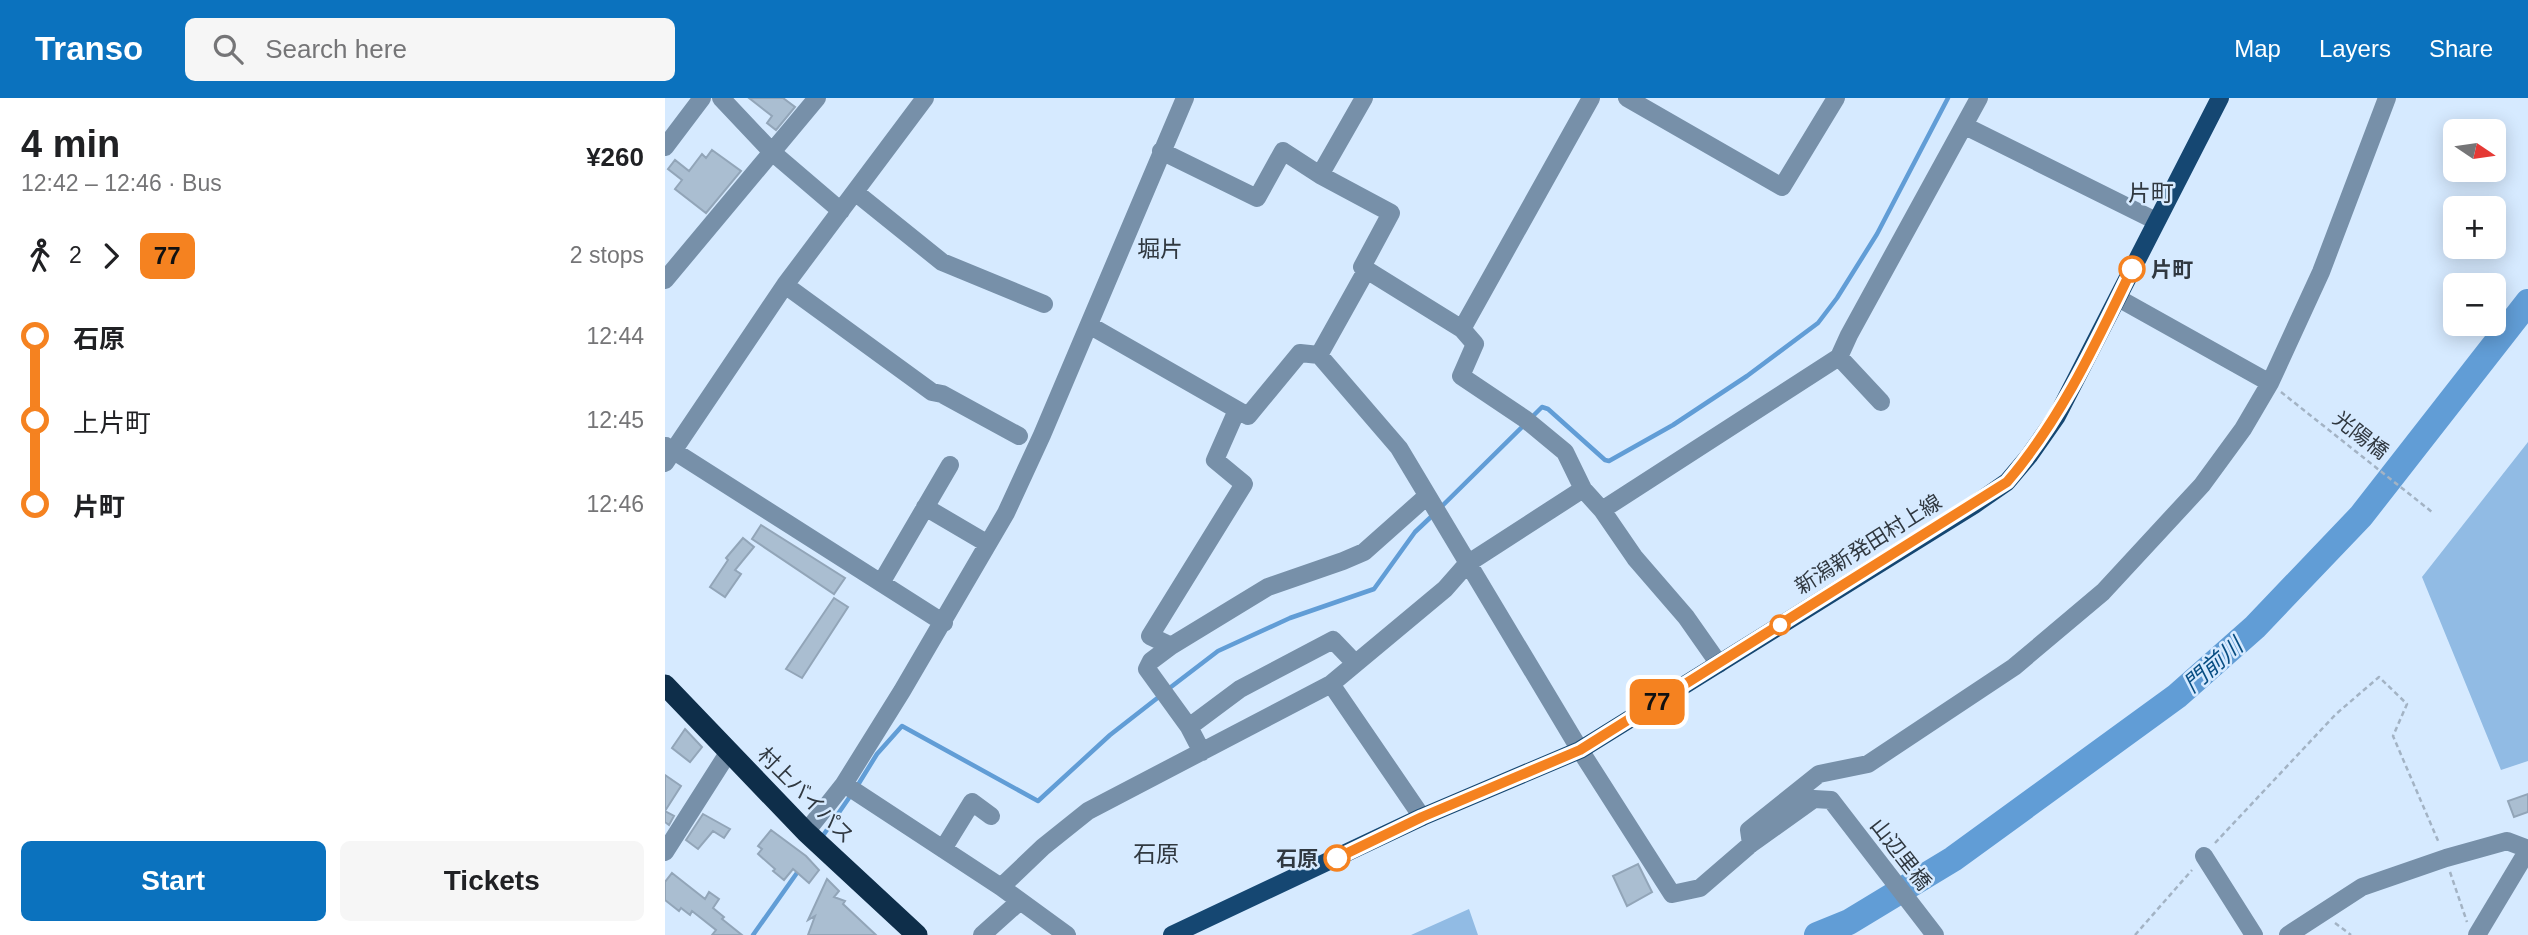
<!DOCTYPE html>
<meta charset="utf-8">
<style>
:root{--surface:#fff;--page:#f6f6f6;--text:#202124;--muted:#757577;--accent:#0b72be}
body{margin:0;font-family:Helvetica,"Noto Sans JP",sans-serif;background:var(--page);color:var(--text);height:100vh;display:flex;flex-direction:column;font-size:26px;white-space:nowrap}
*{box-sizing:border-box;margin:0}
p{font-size:23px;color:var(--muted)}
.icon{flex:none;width:38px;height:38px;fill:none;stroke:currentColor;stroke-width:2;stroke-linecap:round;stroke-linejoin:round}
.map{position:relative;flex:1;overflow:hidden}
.panel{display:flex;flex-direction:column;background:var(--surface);width:665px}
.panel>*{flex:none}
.badge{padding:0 14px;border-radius:10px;font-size:24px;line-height:46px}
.needle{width:46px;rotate:103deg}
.tools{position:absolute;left:1778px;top:21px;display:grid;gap:14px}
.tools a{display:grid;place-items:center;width:63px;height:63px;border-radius:10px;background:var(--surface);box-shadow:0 4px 18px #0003;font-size:35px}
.map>.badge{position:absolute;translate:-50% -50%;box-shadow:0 0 0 4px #fff}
.legs{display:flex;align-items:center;gap:10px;height:77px;padding:0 21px;font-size:23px}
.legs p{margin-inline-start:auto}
.overview{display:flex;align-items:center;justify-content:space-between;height:119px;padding:0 21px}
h1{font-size:38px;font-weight:600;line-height:52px}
.primary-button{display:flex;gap:14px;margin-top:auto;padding:14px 21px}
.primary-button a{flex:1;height:80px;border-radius:10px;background:var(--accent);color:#fff;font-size:28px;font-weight:600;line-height:80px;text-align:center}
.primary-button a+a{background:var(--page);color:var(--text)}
ul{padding:0 21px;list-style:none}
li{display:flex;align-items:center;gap:24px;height:84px;font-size:26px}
li i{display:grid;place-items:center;width:10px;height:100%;margin:0 9px;background:currentColor}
li i::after{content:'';width:18px;height:18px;margin:-9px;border:5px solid;border-radius:50%;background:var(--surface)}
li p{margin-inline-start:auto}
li:first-child i{background:linear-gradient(#0000 50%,currentColor 0)}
li:last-child i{background:linear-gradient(currentColor 50%,#0000 0)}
header{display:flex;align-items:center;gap:42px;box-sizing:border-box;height:98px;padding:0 35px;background:var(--accent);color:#fff}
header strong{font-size:33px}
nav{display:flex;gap:38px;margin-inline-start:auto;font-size:24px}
.search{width:490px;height:63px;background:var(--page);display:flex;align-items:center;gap:18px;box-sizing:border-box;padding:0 24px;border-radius:10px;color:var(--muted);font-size:26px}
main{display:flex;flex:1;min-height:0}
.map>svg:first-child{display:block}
.green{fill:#91bbe4}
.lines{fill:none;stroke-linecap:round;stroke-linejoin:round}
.stream{stroke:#619dd6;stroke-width:4.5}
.river{stroke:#619dd6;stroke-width:26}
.building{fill:#aabed1;stroke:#92a5b8;stroke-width:2}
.path{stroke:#a3b3c4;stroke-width:2.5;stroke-dasharray:5 3.5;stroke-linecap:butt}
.minor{stroke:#7790a9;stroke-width:18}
.major{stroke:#154772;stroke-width:18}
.highway{stroke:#0e2e4a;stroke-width:21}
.line-1-casing{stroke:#fff;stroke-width:16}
.line-1{stroke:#f58220;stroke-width:10}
.stop-1-dot{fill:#fff;stroke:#f58220;stroke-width:3.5}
.labels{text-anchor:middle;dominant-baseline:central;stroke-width:5;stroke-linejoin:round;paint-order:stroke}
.stop-label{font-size:21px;font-weight:bold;fill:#303840;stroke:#d6eaff;text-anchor:start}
.street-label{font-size:21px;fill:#303840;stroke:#d6eaff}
.neighbourhood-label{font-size:23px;fill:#303840;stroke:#d6eaff}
.water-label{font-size:23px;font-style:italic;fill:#084e83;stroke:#d6eaff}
</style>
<header>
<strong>Transo</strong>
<div class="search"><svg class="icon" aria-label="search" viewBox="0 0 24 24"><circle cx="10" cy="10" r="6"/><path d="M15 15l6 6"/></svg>Search here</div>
<nav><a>Map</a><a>Layers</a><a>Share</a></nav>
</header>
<main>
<section class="panel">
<div class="overview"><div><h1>4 min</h1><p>12:42 – 12:46 · Bus</p></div><b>¥260</b></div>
<div class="legs"><svg class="icon" aria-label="walk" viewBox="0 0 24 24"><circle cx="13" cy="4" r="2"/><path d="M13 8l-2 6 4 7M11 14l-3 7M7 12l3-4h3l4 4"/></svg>2<svg class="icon" aria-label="forward" viewBox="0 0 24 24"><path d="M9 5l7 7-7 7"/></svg><b class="badge" style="background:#f58220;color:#111">77</b><p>2 stops</p></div>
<ul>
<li><i style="color:#f58220"></i><b>石原</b><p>12:44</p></li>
<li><i style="color:#f58220"></i><span>上片町</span><p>12:45</p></li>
<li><i style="color:#f58220"></i><b>片町</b><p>12:46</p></li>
</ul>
<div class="primary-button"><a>Start</a><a>Tickets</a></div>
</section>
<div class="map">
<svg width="1863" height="837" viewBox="0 0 1863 837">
<rect width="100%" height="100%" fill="#d6eaff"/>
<path class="green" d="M1863 344V663L1836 672 1757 479Z
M804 811 813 837H746Z"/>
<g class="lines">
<path class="stream" d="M866 320 877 309 883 311 940 362 944 363 1008 327 1082 278 1153 225 1172 200 1212 136 1283 0
M774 411 860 326
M502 592 553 553 625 520 709 491 750 434 768 417
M191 690 212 656 237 628 373 703 445 637 495 598
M157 739 186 697
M88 837 134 772"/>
<path class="river" d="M1152 837 1184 824 1288 761 1512 598 1590 529 1696 418 1863 204"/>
</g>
<path class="building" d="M84 0H118L130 9 111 32 102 25 107 18Z
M47 52 76 73 41 115 10 91 17 82 3 71 10 62 24 73 37 56 41 60Z
M96 427 180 480 169 496 87 441Z
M78 440 89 449 70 472 76 476 60 499 45 489 63 462 61 460Z
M169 500 183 509 137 580 121 571Z
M20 631 37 649 25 664 7 650Z
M0 677 16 688 0 713 9 718 4 727 0 724Z
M1863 696V714L1849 719 1843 703Z
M38 716 65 731 59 740 48 733 33 751 21 742Z
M106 732 141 758 154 772 144 785 128 771 119 782 108 773 110 771 93 756 97 751 93 748Z
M973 766 987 794 962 808 948 778Z
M7 775 40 801 44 794 54 801 48 810 59 819 57 821 77 837H47L51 832 27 813 25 817 16 810 14 813 0 802V784Z
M162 781 174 793 169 799 180 803 178 806 211 837H143L150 818 143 822Z"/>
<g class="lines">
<path class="path" d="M1616 294 1767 414
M1550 745 1671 616 1714 579 1742 606 1728 638 1774 745
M1785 774 1802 824
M1670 825 1686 837
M1470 837 1527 772"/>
<path class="minor" d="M56 0 107 54 176 113
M926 0 797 231 810 246 796 278 860 321 900 354 918 391 937 412 970 460 1021 519 1054 566
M962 0 1117 89 1171 0
M1300 28 1491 123
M0 49 37 0
M496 53 592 100 618 53 655 77 726 115 697 169 797 231
M655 77 699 0
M190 94 277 164 379 206
M0 182 152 0
M120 187 267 294 277 296 354 338
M1453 200 1605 285
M424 227 583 318 635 255 654 257 734 350 915 652 1007 796 1035 790 1086 746 1149 701 1166 702 1270 837
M654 257 702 171
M1174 259 1216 304
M1 348 279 525
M0 365 120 187 260 0
M260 409 323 446
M937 412 1174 259 1184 237 1314 0
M216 485 285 367
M506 548 485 538 579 386 550 362 572 312
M666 586 757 719
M524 629 575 591 668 542 690 565
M537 654 524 629 482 571 486 563 506 548 603 489 678 463 699 454 762 398
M179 686 336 789 402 837
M141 734 179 686 237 593 341 415 377 337 520 0
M1086 746 1084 732 1154 676 1203 666 1349 569 1438 494 1537 387 1578 331 1605 285 1656 174 1722 0
M278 751 307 704 326 718
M0 754 63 655
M1539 758 1589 837
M336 789 378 749 423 713 666 586 780 491 802 466 918 391
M317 837 355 803
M1623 837 1697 789 1781 760 1842 743 1863 751
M1812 837 1863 752"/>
<path class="major" d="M507 837 757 719 915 652 1309 407 1342 384 1364 358 1392 318 1555 0"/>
<path class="highway" d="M0 587 141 734 252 837"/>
</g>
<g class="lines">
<g class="line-1-casing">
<path id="line-1" d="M672 760 757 719 915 652 1342 384C1396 321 1431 245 1467 171"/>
</g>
<use href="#line-1" class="line-1"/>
</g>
<g class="stop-1-dot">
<circle cx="1467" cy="171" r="12"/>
<circle cx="1115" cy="527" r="9"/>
<circle cx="672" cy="760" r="12"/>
</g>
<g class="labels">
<g class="stop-label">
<text x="1486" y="171">片町</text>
<text x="653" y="760" text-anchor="end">石原</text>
</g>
<g class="street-label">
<text transform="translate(1696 337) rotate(38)">光陽橋</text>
<text transform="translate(1203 446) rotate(-32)">新潟新発田村上線</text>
<text transform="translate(141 697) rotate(45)">村上バイパス</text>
<text transform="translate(1236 756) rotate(52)">山辺里橋</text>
</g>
<g class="neighbourhood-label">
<text x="1486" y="95">片町</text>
<text x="495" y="151">堀片</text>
<text x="491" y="756">石原</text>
</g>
<g class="water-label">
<text transform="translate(1548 567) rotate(-41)">門前川</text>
</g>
</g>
</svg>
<div class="tools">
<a><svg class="needle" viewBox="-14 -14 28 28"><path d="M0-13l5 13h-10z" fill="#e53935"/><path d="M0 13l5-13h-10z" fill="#757577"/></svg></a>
<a>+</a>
<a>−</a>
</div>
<b class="badge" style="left:992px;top:604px;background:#f58220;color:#111">77</b>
</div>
</main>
